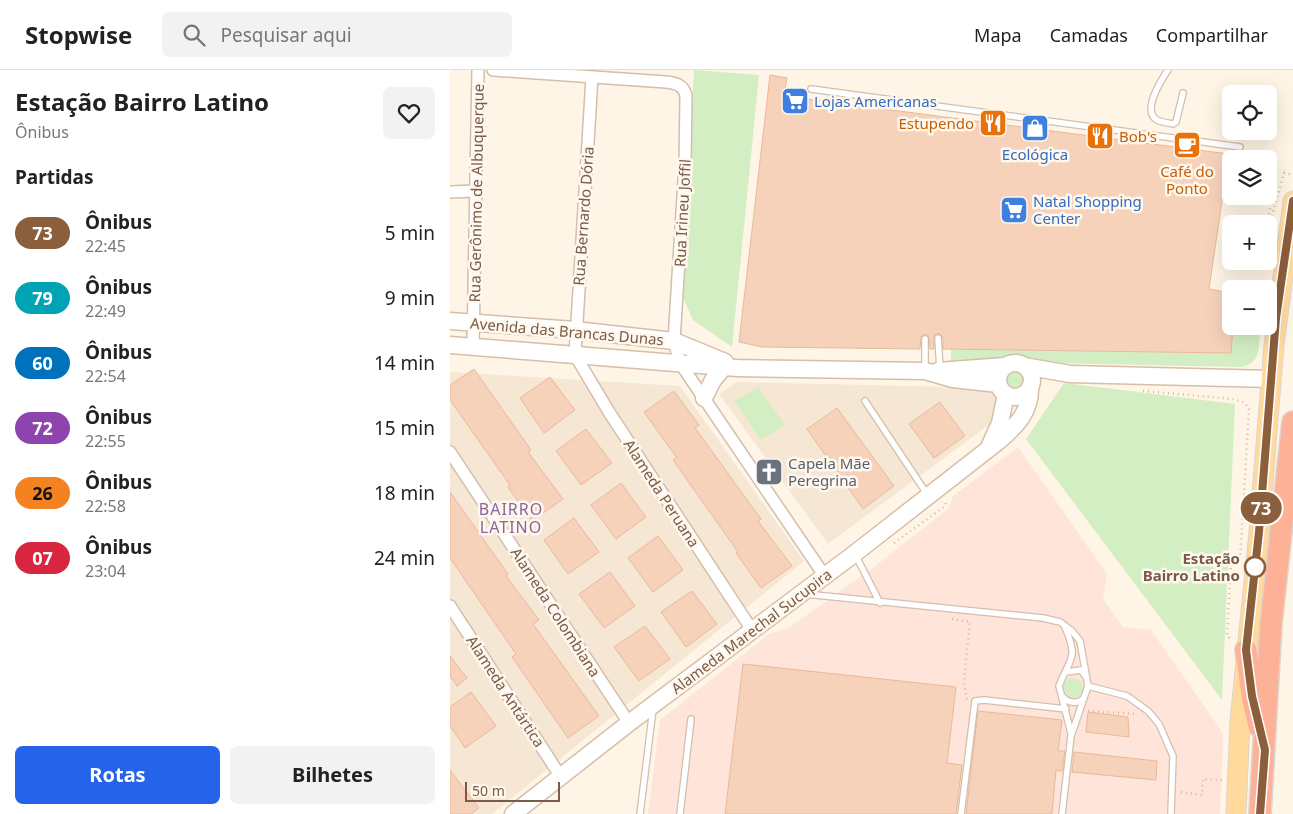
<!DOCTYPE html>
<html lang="pt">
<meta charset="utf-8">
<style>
:root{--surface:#fff;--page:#f2f2f2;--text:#222;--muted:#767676;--line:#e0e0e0;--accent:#2563eb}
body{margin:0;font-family:"Noto Sans",sans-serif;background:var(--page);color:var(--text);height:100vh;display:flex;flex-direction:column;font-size:19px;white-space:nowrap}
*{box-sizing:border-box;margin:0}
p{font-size:16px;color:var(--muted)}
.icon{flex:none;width:28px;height:28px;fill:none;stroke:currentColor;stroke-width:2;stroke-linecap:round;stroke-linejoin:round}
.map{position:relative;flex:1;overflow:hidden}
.drawer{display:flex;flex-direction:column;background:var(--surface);width:450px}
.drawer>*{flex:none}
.badge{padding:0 10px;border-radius:16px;font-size:18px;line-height:32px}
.fabs{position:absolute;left:772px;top:15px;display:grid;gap:10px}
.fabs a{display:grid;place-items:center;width:55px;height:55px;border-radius:8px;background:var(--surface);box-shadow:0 5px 20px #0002;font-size:25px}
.scale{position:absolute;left:15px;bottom:12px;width:95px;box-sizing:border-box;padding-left:5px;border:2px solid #7a5a48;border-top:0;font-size:14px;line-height:18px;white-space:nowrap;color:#7a5a48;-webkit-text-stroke:4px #fff8ee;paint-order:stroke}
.map>.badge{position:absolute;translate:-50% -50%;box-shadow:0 0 0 2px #fff}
h2{padding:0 15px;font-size:19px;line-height:45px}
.round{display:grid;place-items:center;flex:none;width:52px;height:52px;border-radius:8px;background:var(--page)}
.overview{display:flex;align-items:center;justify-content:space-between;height:85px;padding:0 15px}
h1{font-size:24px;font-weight:700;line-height:38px}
.action{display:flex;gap:10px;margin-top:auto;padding:10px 15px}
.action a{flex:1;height:58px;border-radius:8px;background:var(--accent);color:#fff;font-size:20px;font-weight:700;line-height:58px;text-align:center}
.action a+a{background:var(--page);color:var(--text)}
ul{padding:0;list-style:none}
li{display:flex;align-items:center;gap:15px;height:65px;padding:0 15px}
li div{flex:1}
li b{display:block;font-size:19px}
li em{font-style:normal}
li .badge{min-width:55px;font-weight:700;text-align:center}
header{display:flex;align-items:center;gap:30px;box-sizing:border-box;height:70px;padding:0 25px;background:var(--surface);border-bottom:1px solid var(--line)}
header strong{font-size:24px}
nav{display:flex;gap:28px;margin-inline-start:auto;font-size:18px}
.search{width:350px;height:45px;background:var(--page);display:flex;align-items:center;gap:12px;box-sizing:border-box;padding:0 18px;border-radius:8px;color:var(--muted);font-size:19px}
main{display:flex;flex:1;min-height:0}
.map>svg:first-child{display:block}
.residential{fill:#f6e7d4}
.commercial{fill:#ffe4d9}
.green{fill:#d4eec3}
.building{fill:#f6d2bb;stroke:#eab89a}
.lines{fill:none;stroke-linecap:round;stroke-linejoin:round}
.lane-casing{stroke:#d4bead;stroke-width:8}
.street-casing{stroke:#d4bead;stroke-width:14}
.secondary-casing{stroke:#d7beaa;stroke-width:19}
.primary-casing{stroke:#dcd4cf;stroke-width:21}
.highway-casing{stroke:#dcd4cf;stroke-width:24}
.path{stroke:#dcb59e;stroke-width:2.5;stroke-dasharray:1 4;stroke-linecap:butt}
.lane{stroke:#fff;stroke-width:5.5}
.street{stroke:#fff;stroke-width:11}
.secondary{stroke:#fff;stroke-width:16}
.primary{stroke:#ffda9c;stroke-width:19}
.highway{stroke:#fdb298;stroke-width:21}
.line-casing{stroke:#fff;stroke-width:11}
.line{stroke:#8b5e3c;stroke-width:8}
.stop-dot{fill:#fff;stroke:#8b5e3c;stroke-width:2.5}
.labels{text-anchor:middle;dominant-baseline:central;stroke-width:5;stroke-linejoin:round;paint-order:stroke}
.shop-label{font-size:15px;fill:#366cbe;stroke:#fff8ee;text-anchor:start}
.food-label{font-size:15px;fill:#c56008;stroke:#fff8ee;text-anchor:end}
.street-label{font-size:15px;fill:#7a5a48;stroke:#fff8ee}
.worship-label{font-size:15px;fill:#5b616d;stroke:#fff8ee;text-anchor:start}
.stop-label{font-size:15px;font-weight:bold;fill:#7a5a48;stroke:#fff8ee;text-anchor:end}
.neighbourhood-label{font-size:16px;letter-spacing:1px;fill:#8a639e;stroke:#fff8ee}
</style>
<header>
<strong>Stopwise</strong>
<div class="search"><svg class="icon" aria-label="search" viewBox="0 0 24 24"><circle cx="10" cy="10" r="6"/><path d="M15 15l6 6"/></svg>Pesquisar aqui</div>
<nav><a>Mapa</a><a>Camadas</a><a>Compartilhar</a></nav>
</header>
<main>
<section class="drawer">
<div class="overview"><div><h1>Estação Bairro Latino</h1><p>Ônibus</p></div><a class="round"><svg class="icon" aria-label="heart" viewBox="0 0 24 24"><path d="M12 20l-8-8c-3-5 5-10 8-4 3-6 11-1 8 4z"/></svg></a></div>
<h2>Partidas</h2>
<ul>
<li><span class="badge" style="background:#8b5e3c;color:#fff">73</span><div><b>Ônibus</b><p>22:45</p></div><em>5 min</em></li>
<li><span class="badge" style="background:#00a3b4;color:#fff">79</span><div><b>Ônibus</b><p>22:49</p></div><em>9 min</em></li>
<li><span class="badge" style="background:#0072bc;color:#fff">60</span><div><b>Ônibus</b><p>22:54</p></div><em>14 min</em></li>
<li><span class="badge" style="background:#8e44ad;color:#fff">72</span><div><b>Ônibus</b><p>22:55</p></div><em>15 min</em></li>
<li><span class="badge" style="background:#f58220;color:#111">26</span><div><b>Ônibus</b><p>22:58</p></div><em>18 min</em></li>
<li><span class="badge" style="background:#d7263d;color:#fff">07</span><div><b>Ônibus</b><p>23:04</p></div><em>24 min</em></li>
</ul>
<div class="action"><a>Rotas</a><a>Bilhetes</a></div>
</section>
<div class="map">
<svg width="843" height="744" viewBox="0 0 843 744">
<rect width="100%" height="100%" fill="#fef5e6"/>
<path class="residential" d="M0 302 230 316 354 491 42 744H0Z
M287 312 540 318 545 328 546 340 540 354 378 474 269 324Z"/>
<path class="commercial" d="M568 377 657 504 653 529 673 557 701 560 773 663 770 744H198L210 650 319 564 340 557 424 497 499 438 503 426Z"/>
<path class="green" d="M244 0 309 5 282 277 243 250 232 225Z
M783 256H810C809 274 812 293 792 297L501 291V279L781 283Z
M553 310a12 12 0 1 1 24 0a12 12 0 1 1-24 0Z
M614 313 785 334 772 630 576 369Z
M308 317 335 355 311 370 284 331Z
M613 618a10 10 0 1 1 20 0a10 10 0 1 1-20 0Z"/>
<path class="building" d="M320 5 337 8 334 26 779 84 759 219 781 223V256H783L781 283 493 279V267L488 263 484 266V279H480L479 267 475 264 471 267 470 279 312 277 289 272Z
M24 299 81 380 78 382 113 429 82 451 58 417 60 415 0 330V315Z
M100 307 125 340 94 363 70 328Z
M224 321 249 355 245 358 311 449 308 451 342 496 311 518 286 483 288 482 223 390 227 388 194 342Z
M490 332 515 366 484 388 459 354Z
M387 338 444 416 413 439 357 359Z
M136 359 162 393 131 415 106 381Z
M171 413 196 447 166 469 141 435Z
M0 422 58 504 56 506 89 550 83 554 149 646 118 668 62 587 66 584 0 488Z
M124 448 149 482 118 504 94 470Z
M208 466 233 500 203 522 178 488Z
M160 502 185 536 154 558 129 524Z
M242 521 267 554 236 577 211 542Z
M195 556 220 589 189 611 164 577Z
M0 586 17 608 7 616 0 606Z
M293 594 506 617 497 693 512 695 506 744H275Z
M21 622 46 656 15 678 0 656V637Z
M528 641 612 650 608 681H615L612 701 606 700 602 744H516Z
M638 642 678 647 679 667 636 662Z
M624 682 707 691 706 710 622 702Z
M0 700 29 738 21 744H0Z"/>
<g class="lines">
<g class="lane-casing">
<path id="lane" d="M718 0C712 9 691 41 707 50 711 52 718 53 723 54L726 52 733 23
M361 19 790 77
M488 268 490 300
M475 299V269
M415 331 477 424
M406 486 430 533
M355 524 593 548 610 552 622 561 630 571 638 616 621 666 612 744
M615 557C629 590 620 587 609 616L621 663
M616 602 631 600 636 607
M638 616 677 626 698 641 709 654 723 686 721 744
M612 626C618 633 627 635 634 628
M190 744 203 639
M230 744 241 649
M511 744 525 631 534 630 616 639"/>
</g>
<g class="street-casing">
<path id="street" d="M43 0 216 12C226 13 233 15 236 25L235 94 224 271 230 293 374 505
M142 7 125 285 159 342 302 560
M0 122 25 121
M23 276 28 0
M0 382 179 653
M0 536 111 707"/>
</g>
<g class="secondary-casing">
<path id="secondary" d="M0 251 125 260 224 271 275 292
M0 275 288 298 475 301 503 309 548 314
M548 310a17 17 0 1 1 34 0a17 17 0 1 1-34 0Z
M574 296 620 304 821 309
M488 301 555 296
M254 328 263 310 274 297
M540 375 550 353 556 324
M63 744 179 653 404 484 550 370C567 355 581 341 580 317"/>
</g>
<g class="primary-casing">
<path id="primary" d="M786 744 790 651 809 462 824 275 843 131"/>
</g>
<g class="highway-casing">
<path id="highway" d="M796 580 802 626 809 656
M810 744 821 553 843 352"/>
</g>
<path class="path" d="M817 154 826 110
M819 156 834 103 843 105
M693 321 784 329 795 333 799 339 790 489 781 494 777 565 782 571
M444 473 495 436 497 430
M502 549 520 552 514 612 517 630
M638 641 687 644
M731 722 752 725 753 709 774 710"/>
<use href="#lane" class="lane"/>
<use href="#street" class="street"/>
<use href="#secondary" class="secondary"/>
<use href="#primary" class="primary"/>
<use href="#highway" class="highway"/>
</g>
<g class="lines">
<g class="line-casing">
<path id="line" d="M810 744 815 680 802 626 796 580 809 462 826 248 843 131"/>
</g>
<use href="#line" class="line"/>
</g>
<defs>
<g id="supermarket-square" transform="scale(1.4375)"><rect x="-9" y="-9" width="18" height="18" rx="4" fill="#3f7fe0" stroke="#fff8ee"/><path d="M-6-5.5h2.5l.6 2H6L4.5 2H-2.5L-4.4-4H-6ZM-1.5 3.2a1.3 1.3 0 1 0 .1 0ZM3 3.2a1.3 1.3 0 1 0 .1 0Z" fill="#fff"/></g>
<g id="restaurant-square" transform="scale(1.4375)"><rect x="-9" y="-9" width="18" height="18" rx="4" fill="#e8710a" stroke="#fff8ee"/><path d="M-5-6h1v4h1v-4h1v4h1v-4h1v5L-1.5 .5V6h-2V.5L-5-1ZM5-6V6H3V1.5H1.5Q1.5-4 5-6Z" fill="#fff"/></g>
<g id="shop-square" transform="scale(1.4375)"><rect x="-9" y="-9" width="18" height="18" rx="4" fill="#3f7fe0" stroke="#fff8ee"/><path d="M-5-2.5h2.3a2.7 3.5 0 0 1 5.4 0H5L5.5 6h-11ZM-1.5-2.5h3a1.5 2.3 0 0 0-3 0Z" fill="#fff"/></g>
<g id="cafe-square" transform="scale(1.4375)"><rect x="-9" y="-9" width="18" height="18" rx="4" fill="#e8710a" stroke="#fff8ee"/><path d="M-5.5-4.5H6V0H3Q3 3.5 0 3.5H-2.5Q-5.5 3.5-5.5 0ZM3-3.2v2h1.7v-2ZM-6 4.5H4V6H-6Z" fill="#fff"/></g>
<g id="church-square" transform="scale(1.4375)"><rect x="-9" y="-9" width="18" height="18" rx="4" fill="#6b7280" stroke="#fff8ee"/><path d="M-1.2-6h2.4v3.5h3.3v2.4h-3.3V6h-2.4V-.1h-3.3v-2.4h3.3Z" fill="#fff"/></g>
</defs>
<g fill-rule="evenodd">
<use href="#supermarket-square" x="345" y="31"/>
<use href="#restaurant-square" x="543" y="53"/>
<use href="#shop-square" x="585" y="58"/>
<use href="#restaurant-square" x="650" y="66"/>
<use href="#cafe-square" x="737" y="75"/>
<use href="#supermarket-square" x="564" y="140"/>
<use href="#church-square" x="319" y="402"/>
</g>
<circle class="stop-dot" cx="805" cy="497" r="10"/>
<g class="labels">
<g class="shop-label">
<text x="364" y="31">Lojas Americanas</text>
<text x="585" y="84" text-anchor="middle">Ecológica</text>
<text x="583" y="131">Natal Shopping<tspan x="583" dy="17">Center</tspan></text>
</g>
<g class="food-label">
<text x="524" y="53">Estupendo</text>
<text x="669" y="66" text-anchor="start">Bob's</text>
<text x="737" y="101" text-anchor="middle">Café do<tspan x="737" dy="17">Ponto</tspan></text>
</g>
<g class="street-label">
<text transform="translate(26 123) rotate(-89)">Rua Gerônimo de Albuquerque</text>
<text transform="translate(232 143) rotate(-87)">Rua Irineu Joffil</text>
<text transform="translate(133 146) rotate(-86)">Rua Bernardo Dória</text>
<text transform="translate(117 261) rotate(5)">Avenida das Brancas Dunas</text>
<text transform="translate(212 423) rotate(57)">Alameda Peruana</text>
<text transform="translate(106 542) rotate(57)">Alameda Colombiana</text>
<text transform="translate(301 561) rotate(-37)">Alameda Marechal Sucupira</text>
<text transform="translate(56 621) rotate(57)">Alameda Antártica</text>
</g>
<g class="worship-label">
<text x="338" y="393">Capela Mãe<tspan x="338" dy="17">Peregrina</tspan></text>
</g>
<g class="stop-label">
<text x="790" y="488">Estação<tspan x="790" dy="17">Bairro Latino</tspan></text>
</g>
<g class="neighbourhood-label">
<text x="61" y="439">BAIRRO<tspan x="61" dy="18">LATINO</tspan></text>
</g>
</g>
</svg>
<div class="fabs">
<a><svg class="icon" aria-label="locate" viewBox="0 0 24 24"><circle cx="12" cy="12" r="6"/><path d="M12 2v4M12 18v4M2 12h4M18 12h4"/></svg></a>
<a><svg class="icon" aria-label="layers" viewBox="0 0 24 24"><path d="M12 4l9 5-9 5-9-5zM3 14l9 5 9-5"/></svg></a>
<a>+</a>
<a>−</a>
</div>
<div class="scale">50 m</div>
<b class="badge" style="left:811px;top:438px;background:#8b5e3c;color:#fff">73</b>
</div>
</main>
